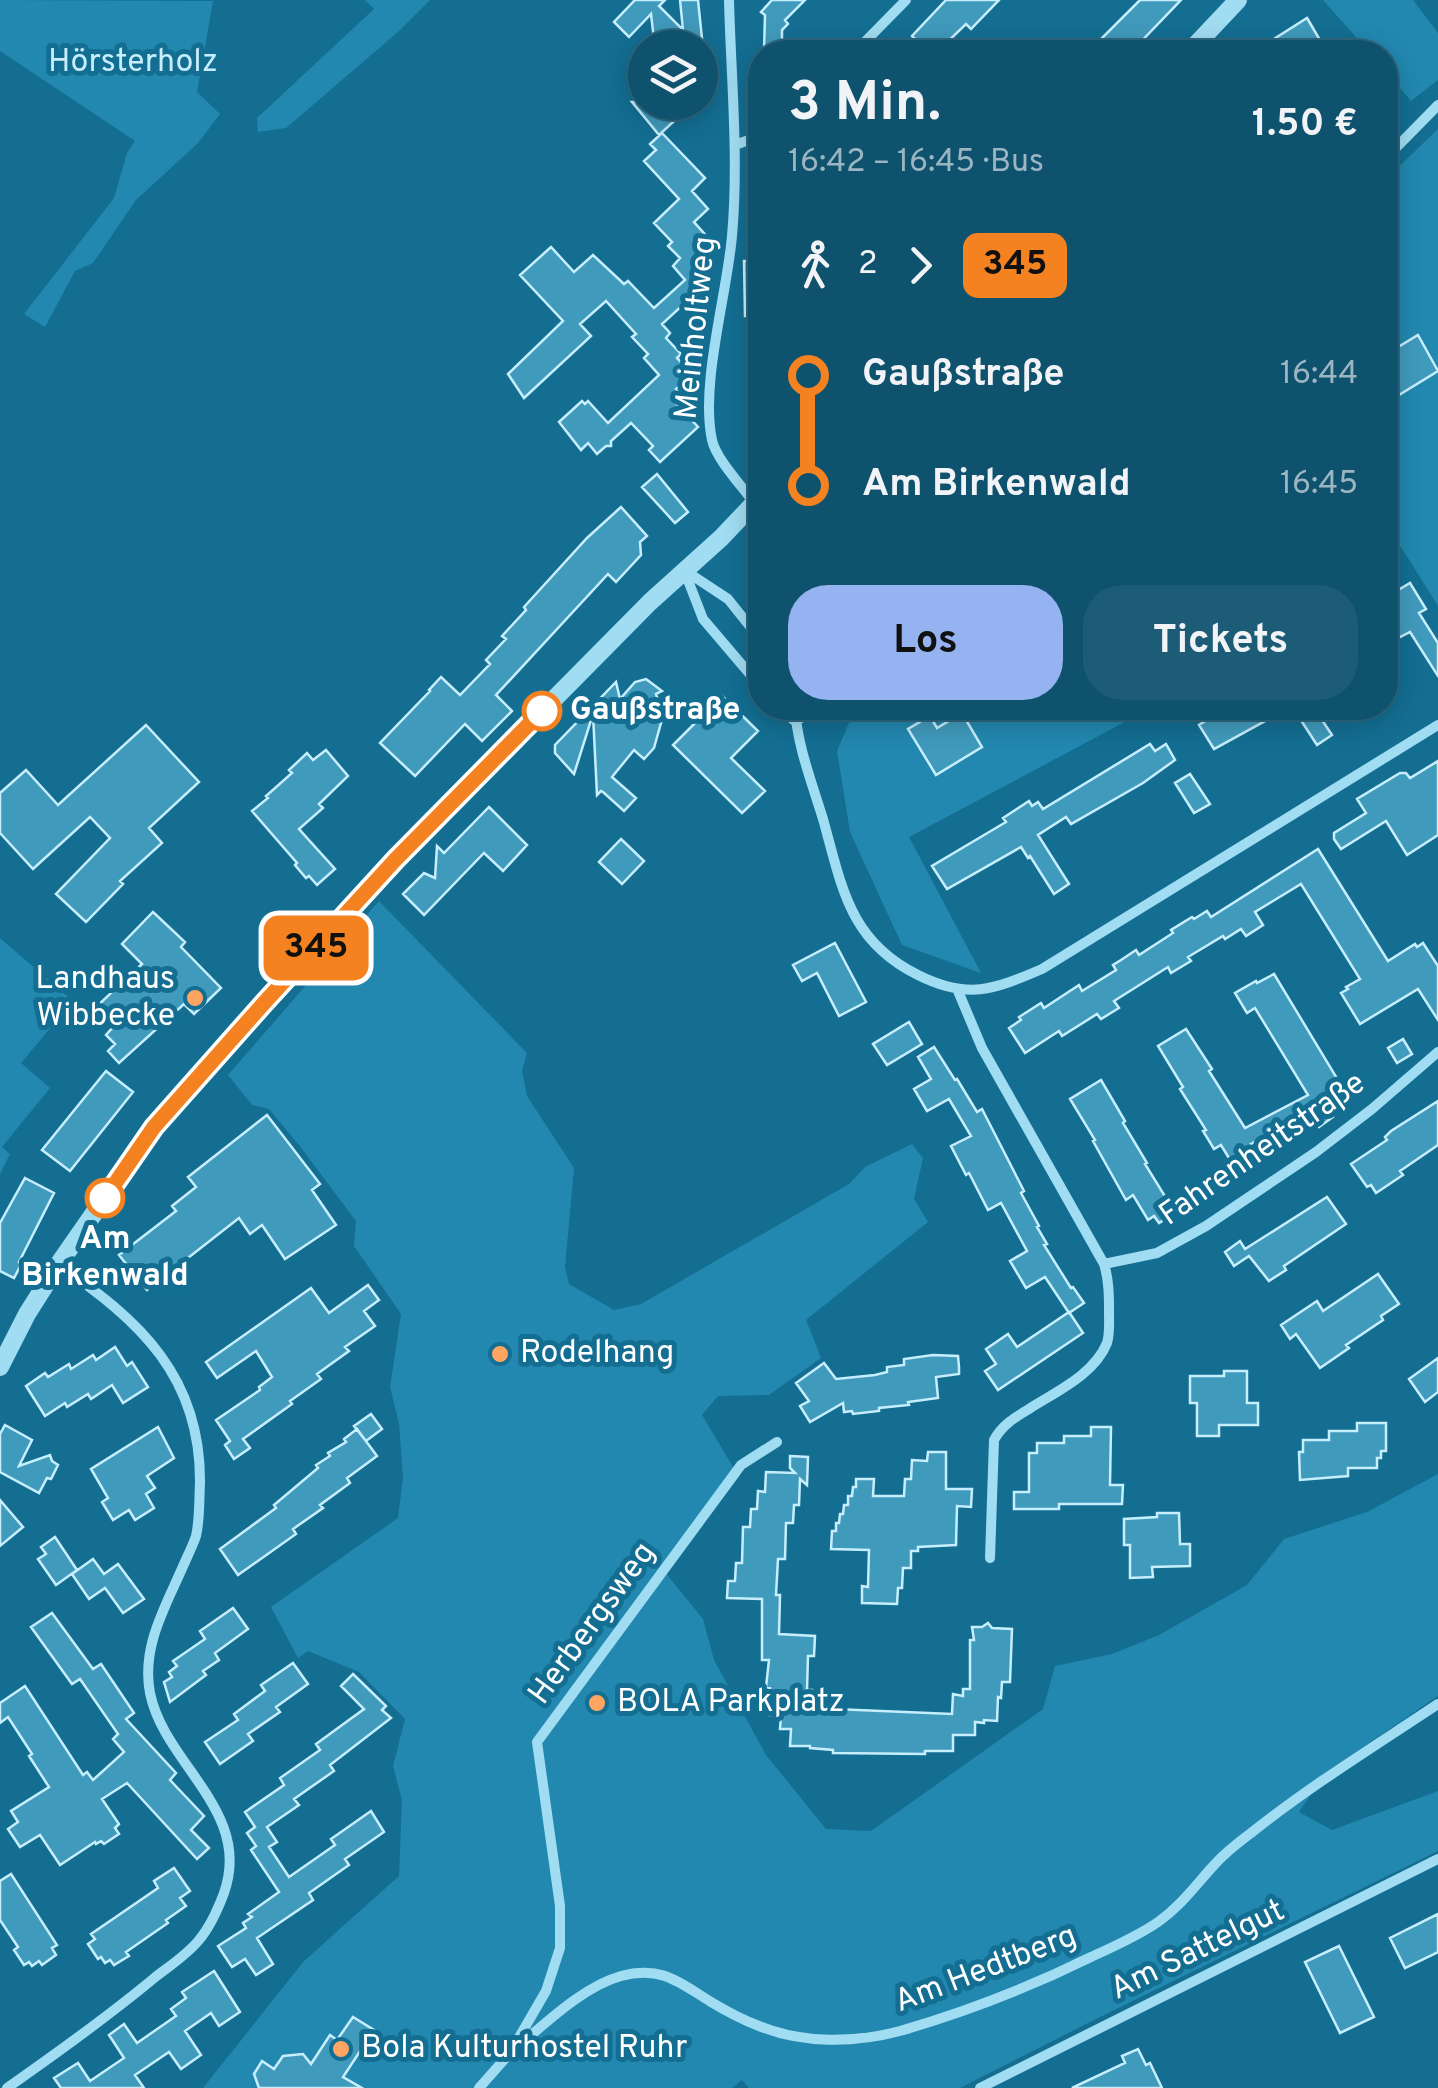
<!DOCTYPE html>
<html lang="de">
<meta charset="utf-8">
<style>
:root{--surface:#0e526e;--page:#1c5c76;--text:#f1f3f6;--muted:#9bb6c2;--line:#2e6981;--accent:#95b2f1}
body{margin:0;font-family:Overpass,sans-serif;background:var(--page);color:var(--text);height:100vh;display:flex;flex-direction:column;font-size:38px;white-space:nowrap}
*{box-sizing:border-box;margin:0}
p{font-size:32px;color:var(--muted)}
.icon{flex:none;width:55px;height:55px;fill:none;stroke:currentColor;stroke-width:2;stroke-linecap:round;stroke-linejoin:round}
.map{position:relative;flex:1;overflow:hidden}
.sheet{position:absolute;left:748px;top:40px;width:650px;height:680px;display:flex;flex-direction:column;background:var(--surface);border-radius:40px;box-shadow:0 5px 25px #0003,0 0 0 2px var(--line)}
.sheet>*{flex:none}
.badge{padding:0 20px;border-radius:15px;font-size:35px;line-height:65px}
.buttons{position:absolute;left:628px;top:30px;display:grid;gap:20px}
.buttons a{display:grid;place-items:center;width:90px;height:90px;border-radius:50%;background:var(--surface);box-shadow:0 5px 25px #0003,0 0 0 2px var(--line);font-size:50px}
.map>.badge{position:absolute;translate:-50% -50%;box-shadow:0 0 0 5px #fff}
.legs{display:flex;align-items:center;gap:15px;height:110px;padding:0 40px;font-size:32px}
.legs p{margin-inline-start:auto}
.summary{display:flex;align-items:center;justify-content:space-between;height:170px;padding:0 40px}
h1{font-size:55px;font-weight:700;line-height:75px}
.primary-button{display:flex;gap:20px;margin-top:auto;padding:20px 40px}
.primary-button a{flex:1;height:115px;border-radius:40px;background:var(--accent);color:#111;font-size:40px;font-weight:700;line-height:115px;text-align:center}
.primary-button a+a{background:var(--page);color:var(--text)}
ul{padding:0 40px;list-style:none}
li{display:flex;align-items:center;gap:35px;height:110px;font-size:38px}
li i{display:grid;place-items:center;width:15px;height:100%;margin:0 12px;background:currentColor}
li i::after{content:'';width:25px;height:25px;margin:-12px;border:8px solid;border-radius:50%;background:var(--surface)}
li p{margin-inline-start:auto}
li:first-child i{background:linear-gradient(#0000 50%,currentColor 0)}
li:last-child i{background:linear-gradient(currentColor 50%,#0000 0)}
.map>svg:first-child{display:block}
.green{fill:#2288af}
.building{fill:#409abc;stroke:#c7eefd;stroke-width:2.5}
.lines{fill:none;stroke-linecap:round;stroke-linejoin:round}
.minor{stroke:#a0dcf2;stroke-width:10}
.tertiary{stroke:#a0dcf2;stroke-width:18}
.line-1-casing{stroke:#fff;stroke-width:22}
.line-1{stroke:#f58220;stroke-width:15}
.stop-1-dot{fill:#fff;stroke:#f58220;stroke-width:5}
.poi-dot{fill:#ffa561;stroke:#136e92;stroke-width:4}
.labels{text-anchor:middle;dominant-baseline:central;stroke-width:10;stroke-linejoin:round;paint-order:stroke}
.park-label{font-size:32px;fill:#c7eefd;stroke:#136e92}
.street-label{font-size:32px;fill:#fff;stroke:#136e92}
.stop-label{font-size:32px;font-weight:bold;fill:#fff;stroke:#136e92;text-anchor:start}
.poi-label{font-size:32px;fill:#fff;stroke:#136e92;text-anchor:start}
</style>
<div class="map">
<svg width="1438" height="2088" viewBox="0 0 1438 2088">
<rect width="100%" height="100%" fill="#136e92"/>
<path class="green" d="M0 0 213 1 197 92 220 114 198 143 136 200 93 263 75 271 45 327 24 314 114 198 127 153 135 141 0 51Z
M365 0H430L399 31 286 128 258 132 257 118 374 9Z
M1323 0H1413L1438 33V80L1411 101 1385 71V52H1369Z
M1438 129V606L1401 547 1385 558V180Z
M861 708H1151L909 837 981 973 902 945 850 832 837 751 851 718Z
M379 901 527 1053 522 1071 527 1096 574 1168 565 1267 569 1284 614 1310 641 1304 849 1184 865 1167 912 1144 923 1158 914 1199 928 1222 806 1320 821 1358 769 1395 718 1396 702 1415 739 1477 664 1571 703 1619 714 1660 766 1755 826 1829 871 1831 1043 1709 1055 1666 1112 1654 1159 1635 1247 1585 1284 1539 1367 1512 1438 1474V1696L1325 1773 1299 1812 1332 1830 1438 1791V1851L1094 2020 960 2088H749L742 2080 732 2088H203L304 1961 399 1876 402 1800 393 1766 405 1719 359 1672 308 1651 298 1658 271 1607 398 1518 403 1477 399 1423 390 1387 401 1314 354 1246 356 1221 299 1145 269 1109 252 1105 228 1075Z
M0 938 73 1001 21 1063 50 1088 2 1147 10 1154 0 1174Z"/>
<path class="building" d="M635 0H665L659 6 683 30 680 0H698L703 48H655L651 14 629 37 614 22Z
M772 0H805L785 20 788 24 782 30V51H764L765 15 761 12Z
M946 0H999L971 29 966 24 937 52H914L921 45 912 36Z
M1140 0H1181L1131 52H1107L1097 43Z
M1307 18 1327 52H1282L1274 39Z
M632 102H695L659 135Z
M662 133 705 178 692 191 708 209 694 222 710 240 696 252 704 262 698 267 710 280 662 324 670 333 666 338 681 354 677 358 693 374 676 389 682 396 675 402 698 427 660 462 649 450 653 446 631 423 611 441V446H606L597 454 588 443 581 450 559 422 582 401 585 404 588 401 608 423 659 375 644 358 648 354 632 337 636 334 606 301 580 324 591 336 524 398 508 374 563 321 520 275 551 247 574 272 593 255 624 284 628 281 654 308 685 280 673 266 680 258 668 246 672 242 654 223 679 199 644 161 656 150 650 144Z
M744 261H760V316H745Z
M1418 335 1438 371 1394 398 1385 384V355Z
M657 474 688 512 675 523 642 487Z
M621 507 647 536 640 542 641 555 616 582 608 574 496 695 512 711 482 741 465 724 415 776 380 743 430 691 429 690 441 677 460 695 490 664 486 660 506 639 502 636 526 610 524 607 587 538Z
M1410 583 1426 609 1419 613 1438 643V676L1410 632 1385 645V598Z
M646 679 662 691 656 694 658 700 654 707 657 710 647 720 661 723 654 748 644 759 634 750 612 777 636 798 624 811 603 792 601 791 597 795 593 714 574 774 555 753V745L616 682 620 699 635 682Z
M722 696 758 731 731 758 765 791 742 813 673 745Z
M1226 708H1289L1214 749 1199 725Z
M1293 708H1314L1332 735 1317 745Z
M962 713 982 747 936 775 908 729 930 716 937 728Z
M146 725 199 782 149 828 162 843 120 881 123 884 86 922 56 894 110 838 90 817 33 869 0 833V793L26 770 58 805Z
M1150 744 1155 751 1166 744 1175 760 1143 783 1071 824 1066 817 1038 835 1069 884 1054 894 1030 856 1028 858 1021 847 947 889 932 866 1006 822 1003 818 1029 801 1032 806 1038 802 1043 809Z
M326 750 348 776 319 804 323 808 299 829 335 869 317 885 309 876 306 878 295 865 297 863 252 811 268 798 266 796 292 773 289 770 307 753 313 760Z
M1438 761V835L1407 855 1386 821 1341 849 1334 839V833L1366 813 1357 799 1400 773H1406L1410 778Z
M1190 774 1210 804 1194 813 1175 783Z
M489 807 527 845 503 871 484 853 424 915 403 894 424 873 435 878 437 846 444 853Z
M621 839 644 861 622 884 599 862Z
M1318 849 1388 961 1415 944 1417 947 1423 943 1438 966V1020L1418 989 1360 1024 1341 993 1348 989 1346 987 1360 979 1301 884 1255 912 1263 925 1246 936 1241 929 1225 939 1223 936 1188 957 1191 961 1171 973 1168 967 1114 1001 1119 1008 1101 1019 1097 1014 1062 1036 1059 1031 1025 1053 1009 1028 1021 1020 1019 1017 1041 1003 1044 1008 1079 985 1082 991 1116 970 1113 965 1121 960 1136 950 1139 955 1173 933 1171 930 1192 917 1194 919 1207 911 1211 917Z
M153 912 185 942 181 947 221 988 194 1014 184 1004 119 1063 108 1051 115 1044 106 1035 113 1027 95 1008 142 964 122 944Z
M835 943 866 1002 839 1016 817 973 802 981 793 965Z
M1274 974 1344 1090 1324 1102 1333 1117 1319 1127 1310 1113 1251 1144 1258 1155 1235 1168 1221 1145 1214 1149 1203 1131 1206 1130 1180 1089 1183 1087 1158 1046 1186 1029 1212 1069 1209 1071 1245 1128 1308 1095 1255 1008 1247 1013 1235 993 1256 981 1257 983Z
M909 1022 922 1044 887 1065 873 1044Z
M1403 1039 1412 1054 1397 1063 1388 1048Z
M934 1047 955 1080 957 1079 977 1112 982 1109 1024 1191 1021 1193 1039 1226 1037 1227 1047 1244 1044 1245 1071 1288 1073 1287 1084 1303 1069 1313 1045 1277 1026 1288 1010 1261 1027 1251 1001 1203 988 1210 969 1173 966 1175 951 1146 971 1136 949 1099 927 1111 914 1089 931 1079 918 1057Z
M106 1071 133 1092 70 1171 42 1150Z
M1101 1080 1125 1121 1123 1123 1147 1163 1145 1164 1171 1206 1168 1207 1172 1215 1159 1223 1154 1216 1148 1220 1133 1195 1126 1200 1093 1141 1095 1140 1070 1099Z
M1438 1101V1145L1400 1171 1403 1175 1376 1193 1371 1185 1367 1187 1351 1164 1387 1140 1385 1137 1391 1131Z
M267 1115 320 1184 312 1190 336 1225 285 1259 262 1225 250 1234 239 1218 147 1290 119 1255 176 1211 172 1206 196 1187 188 1177Z
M25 1178 54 1193 19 1262 22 1263 14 1278 0 1271V1223Z
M1327 1197 1346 1224 1284 1266 1286 1270 1269 1281 1249 1256 1234 1266 1225 1252 1240 1241 1245 1249Z
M1378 1274 1399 1304 1381 1316 1383 1320 1346 1345 1349 1348 1320 1368 1296 1334 1290 1339 1281 1325 1317 1301 1323 1311Z
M368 1285 379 1300 364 1311 375 1326 345 1347 349 1351 317 1374 321 1379 290 1401 292 1404 243 1439 250 1448 234 1459 225 1445 230 1441 216 1420 260 1390 259 1387 272 1377 256 1351 217 1378 206 1362 311 1288 329 1313Z
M1069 1312 1083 1333 998 1390 985 1371 996 1364 986 1349 1008 1334 1017 1347Z
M115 1347 127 1366 132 1362 148 1387 123 1403 112 1385 91 1399 88 1394 67 1407 65 1403 45 1416 26 1386 45 1373 48 1377 69 1364 71 1369 93 1355 96 1360Z
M933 1355 958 1356 959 1367V1374L936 1377 938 1398 908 1402 909 1405 879 1408V1411L853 1414 852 1411 844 1412 843 1403 810 1422 800 1406 809 1401 796 1383 824 1363 836 1379 875 1375 887 1372V1367L904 1365V1359Z
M1438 1358V1392L1425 1402 1409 1379Z
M1224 1371H1247V1403H1258V1425H1219V1436H1197V1403H1190V1376H1224Z
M371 1414 382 1429 366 1441 354 1426Z
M1357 1423H1386V1451H1381V1458H1377V1468H1348V1476L1300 1480 1299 1452H1303V1440H1329V1431H1357Z
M5 1425 32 1440 19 1466 50 1455 52 1461 58 1465 51 1479 47 1478 39 1493 0 1472V1434Z
M158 1427 174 1458 147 1476 155 1488 146 1494 154 1508 135 1520 129 1510 113 1520 102 1502 108 1498 91 1469Z
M1091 1427H1111L1110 1485H1123L1122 1504H1059V1509H1014V1492H1029V1453H1037V1443H1064V1436H1091Z
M357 1429 377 1456 347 1478 350 1483 320 1505 323 1508 293 1529 296 1534 238 1575 220 1549 276 1508 274 1505 318 1468 316 1465 330 1456 328 1453 346 1442 344 1439Z
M928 1452H946V1489H972L971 1507 957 1506 956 1545 918 1547V1551H911V1568H903L902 1588H898L897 1604 862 1603V1586L868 1587 869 1550 831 1549 832 1531H836V1523H839L840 1514H843L844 1505H848V1496H852L853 1487H856V1479H874L873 1496H904L905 1479H911L912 1460 927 1461Z
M790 1456 808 1457 807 1485 800 1479 799 1505H794L793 1523H786L785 1559H778L776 1595H780L779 1634 815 1636 814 1656H808L807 1690H812L811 1708 952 1714 953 1694 963 1696V1689H970V1640H974L972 1627H982L988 1623 992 1628 1012 1629 1010 1682H1002L1001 1698 998 1697 997 1721 984 1720V1723L975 1722V1735H953V1751H925V1754L833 1753V1750L810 1748V1746H790L791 1729H780L781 1715H770V1688L766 1687 769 1660H762V1599L727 1598 728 1581H735L736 1563H742L743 1527H750L751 1509H757L758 1491 765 1492 766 1472 795 1473 790 1468Z
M0 1500 23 1527 0 1546Z
M1157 1513H1179L1180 1544H1190V1566L1152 1567 1153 1577 1130 1578V1545H1124V1519L1157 1517Z
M55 1537 77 1570 56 1585 38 1559 46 1554 41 1547Z
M93 1559 104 1574 118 1564 144 1599 123 1613 105 1588 89 1599 72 1574Z
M233 1608 248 1629 215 1653 219 1660 203 1671 206 1675 170 1702 164 1682 172 1677 169 1672 177 1666 173 1661 205 1639 200 1631Z
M52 1613 93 1669 101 1664 134 1713 126 1719 176 1773 170 1780 204 1816 191 1830 209 1848 197 1859 127 1783 102 1799 119 1824 115 1828 119 1834 104 1844 101 1841 96 1844 95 1842 60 1865 40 1835 20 1847 8 1829 18 1822 11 1811 49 1787 29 1756 32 1754 8 1717 0 1723V1703L25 1686 83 1775 87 1772 93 1780 124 1752 113 1739 118 1734 80 1679 72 1684 31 1627Z
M293 1663 308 1684 276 1707 280 1712 248 1734 253 1741 220 1764 205 1742 238 1720 234 1714 265 1691 261 1685Z
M353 1674 386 1706 382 1710 391 1718 330 1765 334 1771 294 1799 299 1805 267 1827 277 1842 269 1847 289 1877 335 1845 331 1839 371 1811 384 1832 345 1859 349 1865 309 1893 313 1900 257 1938 273 1964 256 1975 245 1959 232 1967 218 1946 246 1928 243 1923 252 1917 248 1914 279 1892 251 1850 256 1846 247 1833 255 1827 245 1812 284 1785 280 1778 320 1750 316 1744 364 1709 341 1686Z
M174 1868 190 1891 180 1898 186 1906 166 1920 168 1923 126 1952 129 1956 114 1965 110 1960 105 1963 101 1957 98 1959 88 1944 95 1939 91 1934 158 1888 154 1881Z
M11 1874 57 1945 52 1948 56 1955 42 1965 39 1961 32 1966 29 1962 24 1965 14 1950 18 1947 0 1920V1881Z
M1438 1914V1952L1405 1968 1390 1938Z
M1339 1946 1374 2017 1340 2033 1305 1962Z
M214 1971 240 2012 219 2026 211 2013 185 2031 201 2055 181 2069 169 2052 135 2075 144 2088H61L54 2078 78 2063 90 2081 124 2058 109 2035 124 2024 137 2043 176 2016 171 2009 186 1998 182 1992Z
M353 2017 374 2030 343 2077 362 2088H259L254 2074 262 2061 274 2069 283 2056 303 2054 311 2064 330 2035 337 2040Z
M1138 2049 1146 2065 1150 2063 1162 2088H1072L1125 2063 1122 2056Z"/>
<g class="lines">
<path class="minor" d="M729 0C731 78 739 158 732 236 727 295 700 384 712 440 716 459 742 486 754 503
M855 52 906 0
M735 145 760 136
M1385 159 1438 105
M684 570 703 619 760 686
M684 570 728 599 760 639
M779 708 795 721
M795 708C797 745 812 783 823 819 842 887 849 941 918 975 968 1000 993 990 1042 969L1438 725
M795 721 821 708
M958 991 982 1048 1104 1264 1157 1253 1206 1226 1316 1152 1372 1109 1438 1052
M990 1558 994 1440C1002 1425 1014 1418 1029 1409 1055 1392 1094 1375 1107 1343 1110 1334 1109 1322 1109 1312 1109 1296 1109 1280 1104 1264
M510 2053C541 2028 581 1987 621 1976 662 1965 680 1983 711 2002 726 2011 743 2020 759 2026 803 2044 855 2043 900 2031 966 2012 1030 1987 1091 1957 1113 1947 1138 1936 1158 1922 1182 1905 1197 1883 1216 1863 1226 1852 1239 1842 1251 1833 1310 1786 1375 1746 1438 1704
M7 2088C57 2053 106 2018 153 1979 168 1967 187 1955 199 1940 210 1927 218 1909 224 1893 253 1811 164 1764 150 1693 141 1646 166 1606 184 1564 188 1555 193 1545 196 1536 200 1519 199 1499 200 1483 201 1377 140 1320 58 1265
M479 2088 510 2053 546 1991 560 1948V1906L537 1742 741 1465 777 1442
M980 2088 1438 1859"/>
<path class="tertiary" d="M1189 52 1238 0
M0 1367 27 1314 58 1265 154 1127 396 859 650 602 721 538 760 497"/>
</g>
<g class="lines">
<g class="line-1-casing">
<path id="line-1" d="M105 1198 154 1127 264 1003 396 859 542 711"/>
</g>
<use href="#line-1" class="line-1"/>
</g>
<g class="stop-1-dot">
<circle cx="542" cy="711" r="18"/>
<circle cx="105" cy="1198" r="18"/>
</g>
<g class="poi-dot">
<circle cx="195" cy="998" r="10"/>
<circle cx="500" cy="1354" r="10"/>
<circle cx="597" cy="1703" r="10"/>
<circle cx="341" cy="2049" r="10"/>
</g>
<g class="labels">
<g class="park-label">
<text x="133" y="63">Hörsterholz</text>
</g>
<g class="street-label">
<text transform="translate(697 328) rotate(-84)">Meinholtweg</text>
<text transform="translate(1263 1150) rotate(-35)">Fahrenheitstraße</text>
<text transform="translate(593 1624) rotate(-54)">Herbergsweg</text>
<text transform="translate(1198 1951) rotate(-26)">Am Sattelgut</text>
<text transform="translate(986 1970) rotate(-21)">Am Hedtberg</text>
</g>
<g class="stop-label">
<text x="570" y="711">Gaußstraße</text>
<text x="105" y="1240" text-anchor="middle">Am<tspan x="105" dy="37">Birkenwald</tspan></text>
</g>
<g class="poi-label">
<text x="175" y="980" text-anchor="end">Landhaus<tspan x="175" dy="37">Wibbecke</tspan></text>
<text x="520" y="1354">Rodelhang</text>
<text x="617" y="1703">BOLA Parkplatz</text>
<text x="361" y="2049">Bola Kulturhostel Ruhr</text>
</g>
</g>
</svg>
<div class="buttons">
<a><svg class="icon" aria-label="layers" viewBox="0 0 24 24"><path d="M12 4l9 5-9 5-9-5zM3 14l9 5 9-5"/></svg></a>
</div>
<b class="badge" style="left:316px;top:948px;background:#f58220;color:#111">345</b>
<section class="sheet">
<div class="summary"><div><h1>3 Min.</h1><p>16:42 – 16:45 · Bus</p></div><b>1.50 €</b></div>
<div class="legs"><svg class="icon" aria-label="walk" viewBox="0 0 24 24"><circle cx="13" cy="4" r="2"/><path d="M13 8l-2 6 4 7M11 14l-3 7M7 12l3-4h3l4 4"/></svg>2<svg class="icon" aria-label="forward" viewBox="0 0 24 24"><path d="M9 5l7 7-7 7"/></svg><b class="badge" style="background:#f58220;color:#111">345</b></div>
<ul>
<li><i style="color:#f58220"></i><b>Gaußstraße</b><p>16:44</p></li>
<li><i style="color:#f58220"></i><b>Am Birkenwald</b><p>16:45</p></li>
</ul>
<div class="primary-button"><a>Los</a><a>Tickets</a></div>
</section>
</div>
